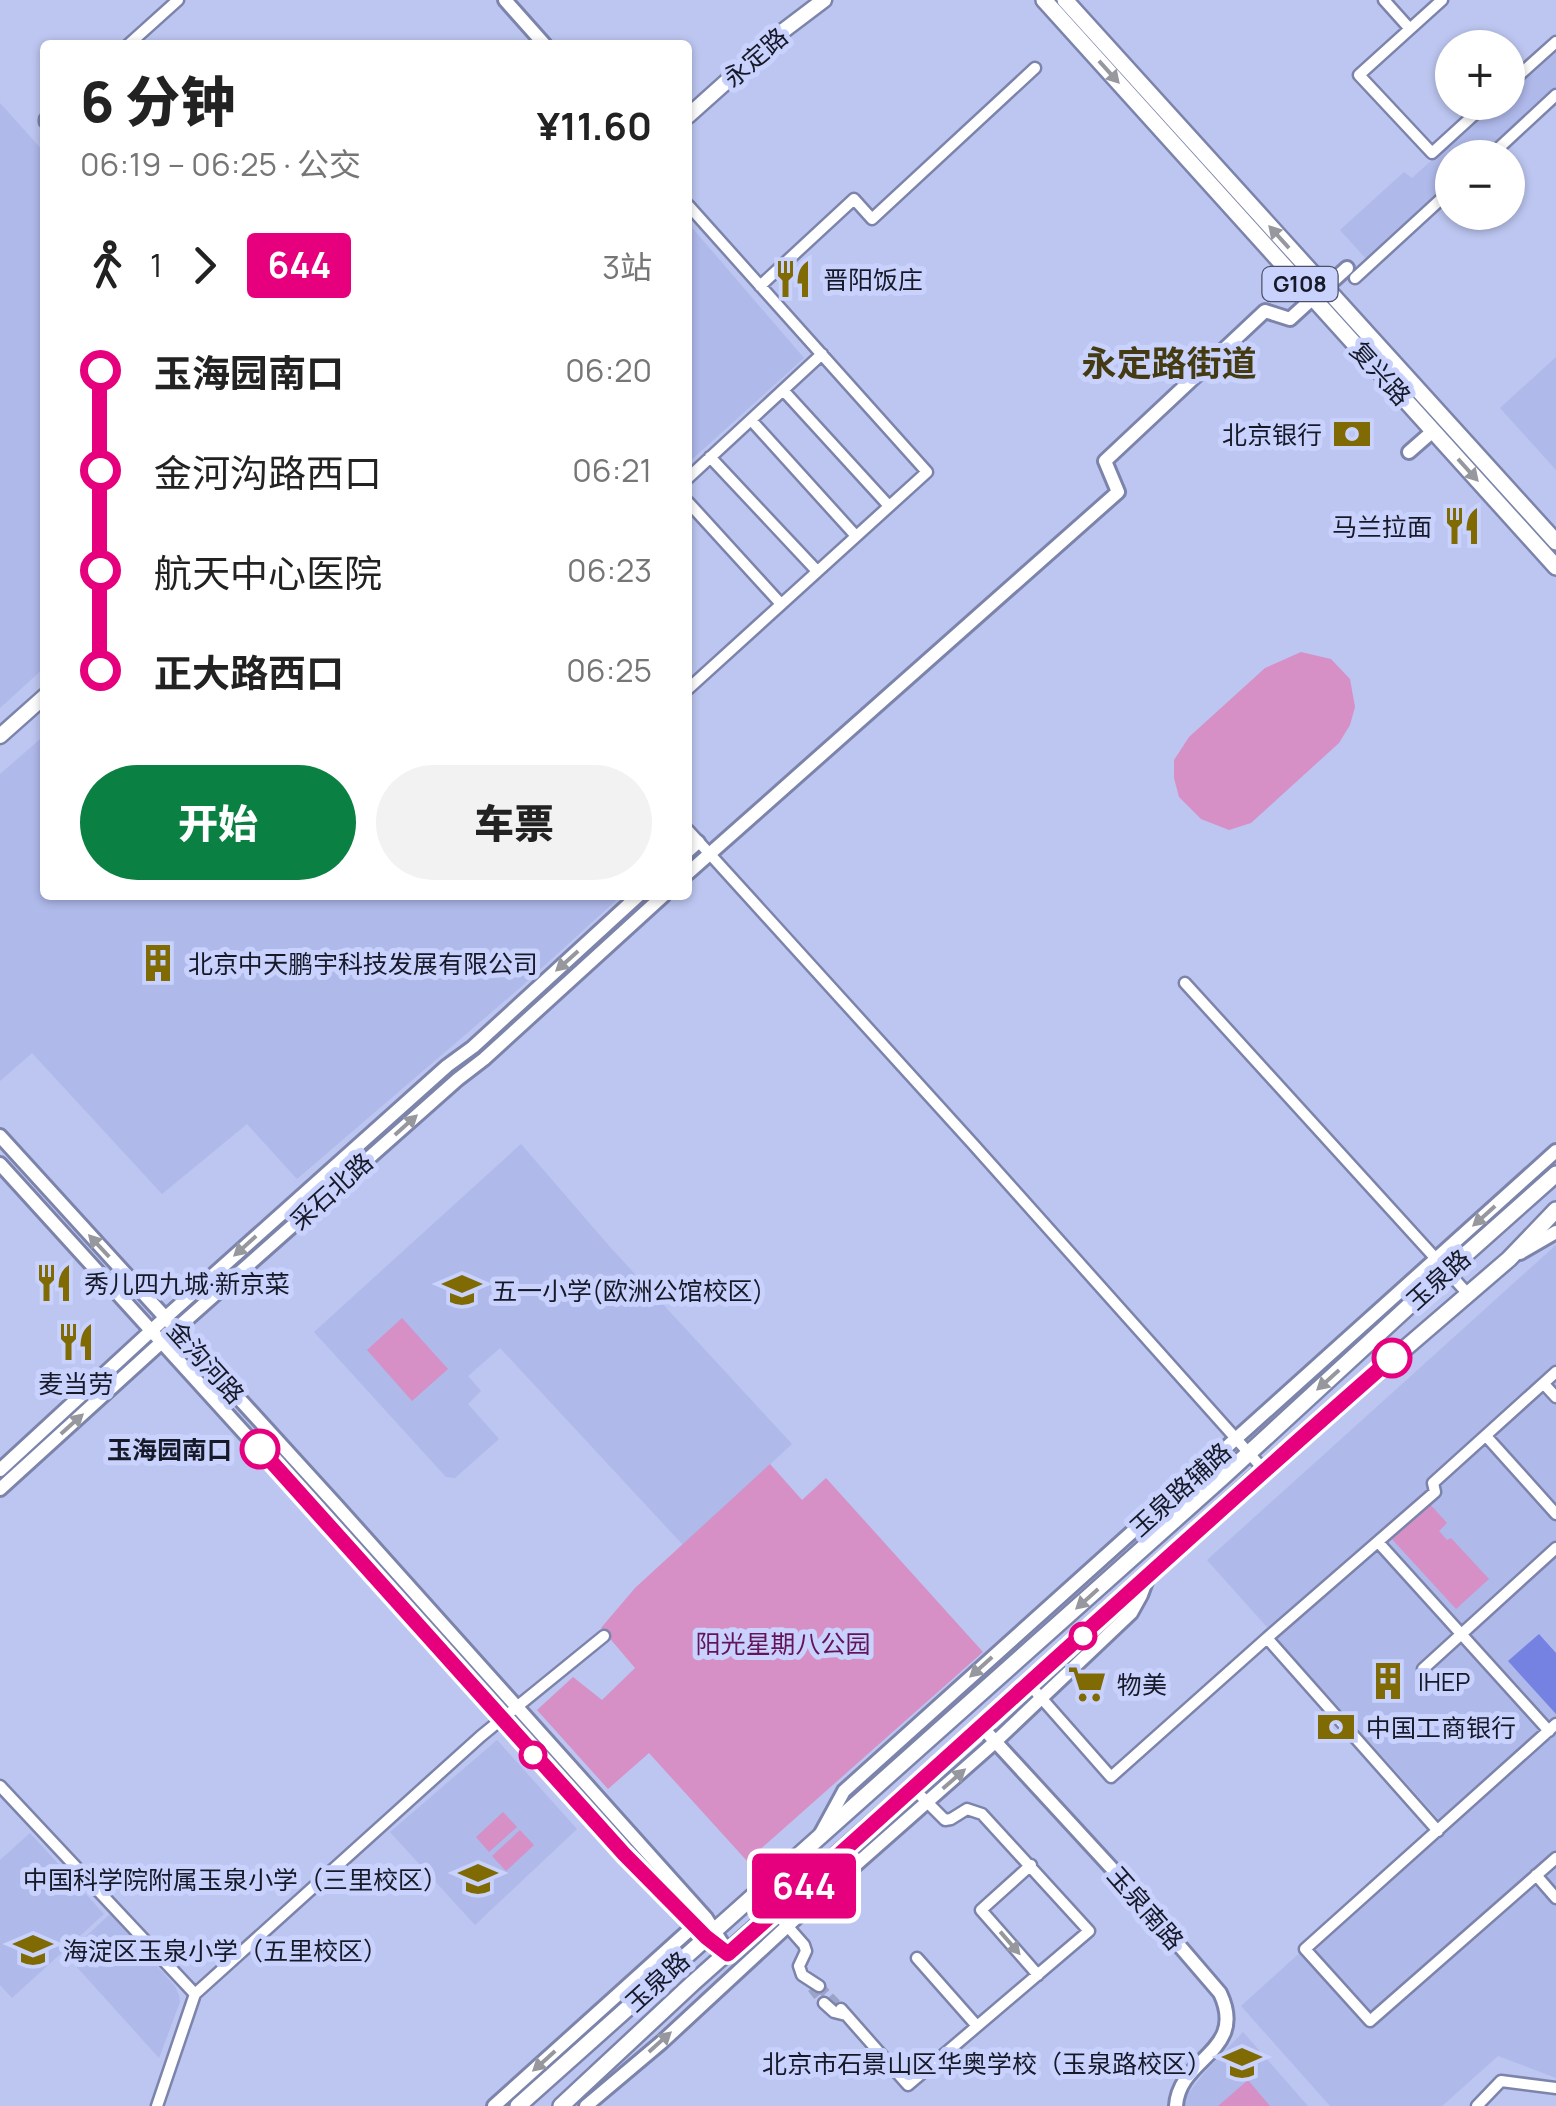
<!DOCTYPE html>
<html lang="zh">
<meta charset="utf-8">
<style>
:root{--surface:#fff;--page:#f2f2f2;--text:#222;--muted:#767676;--accent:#0b8043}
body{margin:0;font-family:Manrope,"Noto Sans SC",sans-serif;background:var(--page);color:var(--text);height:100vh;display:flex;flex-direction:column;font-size:38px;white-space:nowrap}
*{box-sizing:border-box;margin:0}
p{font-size:32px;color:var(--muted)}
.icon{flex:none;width:55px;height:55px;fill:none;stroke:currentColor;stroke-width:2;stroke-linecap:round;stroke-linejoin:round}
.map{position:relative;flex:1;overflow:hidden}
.side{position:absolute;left:40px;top:40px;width:652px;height:860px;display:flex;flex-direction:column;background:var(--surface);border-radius:10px;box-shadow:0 2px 8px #0004}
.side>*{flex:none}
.badge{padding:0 20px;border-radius:8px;font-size:35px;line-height:65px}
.controls{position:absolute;left:1435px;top:30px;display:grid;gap:20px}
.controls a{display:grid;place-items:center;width:90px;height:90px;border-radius:50%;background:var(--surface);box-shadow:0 2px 8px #0004;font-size:50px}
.map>.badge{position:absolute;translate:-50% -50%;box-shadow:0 0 0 5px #fff}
.legs{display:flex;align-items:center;gap:15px;height:110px;padding:0 40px;font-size:32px}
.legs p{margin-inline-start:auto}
.head{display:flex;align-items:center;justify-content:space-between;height:170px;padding:0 40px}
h1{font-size:55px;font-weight:800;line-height:75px}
.button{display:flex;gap:20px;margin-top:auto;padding:20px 40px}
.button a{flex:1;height:115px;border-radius:60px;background:var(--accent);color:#fff;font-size:40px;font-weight:800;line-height:115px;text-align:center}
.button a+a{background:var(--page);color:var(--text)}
ul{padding:0 40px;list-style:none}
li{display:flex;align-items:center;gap:35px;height:100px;font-size:38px}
li i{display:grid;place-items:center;width:15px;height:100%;margin:0 12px;background:currentColor}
li i::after{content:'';width:25px;height:25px;margin:-12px;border:8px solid;border-radius:50%;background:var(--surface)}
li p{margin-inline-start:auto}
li:first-child i{background:linear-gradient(#0000 50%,currentColor 0)}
li:last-child i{background:linear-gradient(currentColor 50%,#0000 0)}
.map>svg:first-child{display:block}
.built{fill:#afb9ea}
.green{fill:#d690c5}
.water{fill:#7582e2}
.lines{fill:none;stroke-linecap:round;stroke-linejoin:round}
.minor-tunnel{stroke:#9ba3c8;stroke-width:10;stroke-dasharray:10 5;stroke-linecap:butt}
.minor-casing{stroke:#7c84ab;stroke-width:15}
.tertiary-casing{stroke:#7c84ab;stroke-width:18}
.secondary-casing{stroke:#7c84ab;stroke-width:19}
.primary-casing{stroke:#7c84ab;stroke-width:20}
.trunk-casing{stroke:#7c84ab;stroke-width:20}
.minor{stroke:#fff;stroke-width:10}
.tertiary{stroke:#fff;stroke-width:12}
.secondary{stroke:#fff;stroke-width:14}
.primary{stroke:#fff;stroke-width:15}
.trunk{stroke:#fff;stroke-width:15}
.oneway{fill:#96989e}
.line-1-casing{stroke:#fff;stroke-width:22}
.line-1{stroke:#e6007e;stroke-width:15}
.stop-1-dot{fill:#fff;stroke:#e6007e;stroke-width:5}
.labels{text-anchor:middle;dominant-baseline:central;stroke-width:10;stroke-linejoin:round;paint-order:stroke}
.shield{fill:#c9d2fd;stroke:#4c5068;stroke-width:2.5}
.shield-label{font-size:22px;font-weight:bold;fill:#161928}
.street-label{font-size:25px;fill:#161928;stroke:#c9d2fd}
.poi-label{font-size:25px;fill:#161928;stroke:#c9d2fd;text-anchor:start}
.stop-label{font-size:25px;font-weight:bold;fill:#161928;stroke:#c9d2fd;text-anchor:end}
.park-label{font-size:25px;fill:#651358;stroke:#c9d2fd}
.district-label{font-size:35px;font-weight:bold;fill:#453b12;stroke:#c9d2fd}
</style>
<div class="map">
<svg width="1556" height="2106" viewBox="0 0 1556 2106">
<rect width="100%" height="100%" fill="#bcc6f0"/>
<path class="built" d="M1556 48V88L1480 157 1452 158V183L1368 261 1340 230 1404 172 1412 178 1496 103 1508 102V92Z
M0 103 45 153V667L0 708Z
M688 223 804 358 688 463Z
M1556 357V470L1500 408Z
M45 735V895H622L522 986 297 1179 247 1124 162 1194 32 1053 0 1081V774Z
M521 1144 610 1247 792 1444 683 1545 500 1348 468 1376 481 1391 468 1404 499 1439 455 1478 446 1477 314 1332Z
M1556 1245V2078L1498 2056 1442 2106H1330L1241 2006 1443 1824 1207 1560Z
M497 1740 577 1829 475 1925 390 1832Z
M30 1833 104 1914 12 1998 0 1985V1860Z
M110 1914 175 1986 179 1995 180 2002 159 2058 66 1955Z
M1243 2032 1308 2106H1182L1187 2095 1205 2072Z"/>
<path class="green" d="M1301 652 1331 659 1350 679 1355 707 1350 725 1339 743 1251 823 1229 830 1201 819 1179 797 1174 778V760L1189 737 1265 668Z
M402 1318 448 1369 412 1401 367 1350Z
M770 1464 802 1500 826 1478 983 1652 747 1861 649 1753 608 1789 537 1710 573 1677 602 1700 635 1668 601 1628 635 1588Z
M1428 1502 1447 1523 1439 1531 1447 1540 1451 1538 1489 1579 1456 1609 1390 1537Z
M503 1812 517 1827 489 1852 476 1837Z
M520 1830 534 1845 506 1871 492 1856Z
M1248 2080 1270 2106H1218Z"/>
<path class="water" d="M1539 1634 1556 1653V1714L1508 1661Z"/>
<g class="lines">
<path class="minor-tunnel" d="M819 1986 841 2009
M812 1988 824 2003"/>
<g class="minor-casing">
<path id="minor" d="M1384 0 1410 29
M1442 0 1359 75 1432 153 1488 102
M128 45 178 0
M1508 85 1556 42
M45 119V122
M1488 158 1556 95
M688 205 927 472 688 689
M1355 278 1452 189
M760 286 854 199 872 219 1035 68
M783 390 889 506
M751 420 856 536
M710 457 817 571
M688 478 822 354
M688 502 781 604
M688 830 972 1143 1264 1470
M1185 983 1468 1294
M1544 1384 1556 1397
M1486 1436 1556 1514
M1378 1542 1549 1731
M1423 1669 1556 1548
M1029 1684 1111 1777 1267 1638
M1556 1724 1305 1949 1370 2021 1556 1858
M0 1786 195 1994
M1438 1831 1267 1638 1435 1492 1433 1483 1556 1372
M1031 1865 981 1910 1038 1975
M1536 1875 1556 1898
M775 1912 804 1945 806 1951 799 1966 802 1975 819 1986
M917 1958 977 2026
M824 2003 834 2012 846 2015
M841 2009 908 2085 1089 1931 982 1814 967 1809 951 1819 945 1820 913 1788
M157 2106 195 1994 481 1736 604 1636
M1477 2106 1501 2081 1556 2088"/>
</g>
<g class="tertiary-casing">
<path id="tertiary" d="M505 0 545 45
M1325 288 1347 268
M1409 452 1433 431
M688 851 698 842
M688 873 1118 492 1105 461 1265 311 1290 319 1313 298
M0 1136 336 1505 706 1918 729 1954
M0 1164 503 1718 533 1755 624 1854 714 1943
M1520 1253 1556 1232
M0 1470 165 1318 447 1066 473 1047 639 895
M0 1489 176 1329 458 1079 484 1059 664 895
M981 1726 1129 1887 1220 1993C1248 2052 1179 2057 1176 2106
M820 1835 844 1791 1556 1151
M494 2106 695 1925
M586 2106 662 2042 809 1906 995 1742 1131 1613 1141 1595 1147 1579"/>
</g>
<g class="secondary-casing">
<path id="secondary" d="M688 116 783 31 824 0
M0 736 45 696"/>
</g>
<g class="primary-casing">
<path id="primary" d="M518 2106 1224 1476 1447 1271 1556 1174
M561 2106 693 1983 1061 1655 1251 1481 1509 1259 1556 1210"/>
</g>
<g class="trunk-casing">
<path id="trunk" d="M1044 0 1556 567
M1065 0 1556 542"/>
</g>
<use href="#minor" class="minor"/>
<use href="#tertiary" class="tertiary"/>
<use href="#secondary" class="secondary"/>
<use href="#primary" class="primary"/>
<use href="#trunk" class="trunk"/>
</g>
<defs><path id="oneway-solid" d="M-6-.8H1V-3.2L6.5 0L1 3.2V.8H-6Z" transform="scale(2.5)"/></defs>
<g class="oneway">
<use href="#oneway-solid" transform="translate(1109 72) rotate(48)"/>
<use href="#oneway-solid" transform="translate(1279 237) rotate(-132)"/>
<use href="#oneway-solid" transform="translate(1468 470) rotate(48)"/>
<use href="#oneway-solid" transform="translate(567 961) rotate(138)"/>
<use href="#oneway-solid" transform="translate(406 1125) rotate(-42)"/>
<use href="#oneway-solid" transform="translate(1484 1216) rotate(138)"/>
<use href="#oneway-solid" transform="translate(99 1246) rotate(-133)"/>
<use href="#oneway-solid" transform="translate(245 1246) rotate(138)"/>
<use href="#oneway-solid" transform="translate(1328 1380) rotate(138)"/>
<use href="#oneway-solid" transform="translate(72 1424) rotate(-42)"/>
<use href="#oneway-solid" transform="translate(1087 1599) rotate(138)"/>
<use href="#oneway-solid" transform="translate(981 1667) rotate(138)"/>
<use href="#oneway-solid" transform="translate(954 1779) rotate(-41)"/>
<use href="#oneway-solid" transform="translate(1010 1943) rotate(49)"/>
<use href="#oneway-solid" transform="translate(660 2042) rotate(-42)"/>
<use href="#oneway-solid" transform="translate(544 2061) rotate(138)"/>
</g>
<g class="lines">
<g class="line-1-casing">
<path id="line-1" d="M260 1449 624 1854 706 1937 728 1954C951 1756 1168 1554 1392 1358"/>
</g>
<use href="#line-1" class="line-1"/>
</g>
<defs>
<g id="restaurant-bare" transform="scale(3)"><path d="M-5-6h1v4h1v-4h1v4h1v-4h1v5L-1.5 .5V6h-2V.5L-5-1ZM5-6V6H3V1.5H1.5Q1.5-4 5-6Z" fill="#7f6a03" stroke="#c9d2fd" stroke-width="2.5" paint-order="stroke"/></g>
<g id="bank-bare" transform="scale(3)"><path d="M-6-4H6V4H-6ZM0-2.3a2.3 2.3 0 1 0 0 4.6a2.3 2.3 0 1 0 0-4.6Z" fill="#7f6a03" stroke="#c9d2fd" stroke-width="2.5" paint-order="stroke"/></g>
<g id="building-bare" transform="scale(3)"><path d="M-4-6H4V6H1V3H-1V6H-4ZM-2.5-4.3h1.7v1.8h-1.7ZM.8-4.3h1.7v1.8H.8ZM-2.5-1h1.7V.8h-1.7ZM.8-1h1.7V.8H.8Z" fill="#7f6a03" stroke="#c9d2fd" stroke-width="2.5" paint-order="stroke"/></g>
<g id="school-bare" transform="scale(3)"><path d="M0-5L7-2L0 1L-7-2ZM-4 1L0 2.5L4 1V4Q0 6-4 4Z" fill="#7f6a03" stroke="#c9d2fd" stroke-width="2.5" paint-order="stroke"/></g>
<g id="supermarket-bare" transform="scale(3)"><path d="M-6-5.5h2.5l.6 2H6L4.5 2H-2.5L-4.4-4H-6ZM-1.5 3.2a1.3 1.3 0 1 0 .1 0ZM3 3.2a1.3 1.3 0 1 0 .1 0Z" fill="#7f6a03" stroke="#c9d2fd" stroke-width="2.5" paint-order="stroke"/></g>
</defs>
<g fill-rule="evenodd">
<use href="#restaurant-bare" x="793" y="279"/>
<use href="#bank-bare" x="1352" y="434"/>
<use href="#restaurant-bare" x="1462" y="526"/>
<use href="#building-bare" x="158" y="963"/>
<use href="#restaurant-bare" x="54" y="1283"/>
<use href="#school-bare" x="462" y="1290"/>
<use href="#restaurant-bare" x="76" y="1342"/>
<use href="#building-bare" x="1388" y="1681"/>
<use href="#supermarket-bare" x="1087" y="1684"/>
<use href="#bank-bare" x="1336" y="1727"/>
<use href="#school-bare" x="478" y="1879"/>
<use href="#school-bare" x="33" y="1950"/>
<use href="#school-bare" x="1242" y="2063"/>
</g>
<g class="stop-1-dot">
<circle cx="1392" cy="1358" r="18"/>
<circle cx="260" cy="1449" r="18"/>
<circle cx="1083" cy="1636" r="12"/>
<circle cx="533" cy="1755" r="12"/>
</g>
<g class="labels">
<rect class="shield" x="1262.5" y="267" width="75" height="34" rx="8"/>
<g class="shield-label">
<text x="1300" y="284">G108</text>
</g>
<g class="street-label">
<text transform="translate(755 57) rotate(-41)">永定路</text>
<text transform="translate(1381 373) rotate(48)">复兴路</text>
<text transform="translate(331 1191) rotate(-42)">采石北路</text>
<text transform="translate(1438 1279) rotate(-42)">玉泉路</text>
<text transform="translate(206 1362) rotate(48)">金沟河路</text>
<text transform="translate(1180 1489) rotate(-42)">玉泉路辅路</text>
<text transform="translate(1146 1908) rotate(49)">玉泉南路</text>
<text transform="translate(657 1981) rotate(-42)">玉泉路</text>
</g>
<g class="poi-label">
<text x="823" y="279">晋阳饭庄</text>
<text x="1322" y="434" text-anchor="end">北京银行</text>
<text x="1432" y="526" text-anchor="end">马兰拉面</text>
<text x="188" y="963">北京中天鹏宇科技发展有限公司</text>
<text x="84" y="1283">秀儿四九城·新京菜</text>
<text x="492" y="1290">五一小学(欧洲公馆校区)</text>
<text x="76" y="1383" text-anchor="middle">麦当劳</text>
<text x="1418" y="1681">IHEP</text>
<text x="1117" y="1684">物美</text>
<text x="1366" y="1727">中国工商银行</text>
<text x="448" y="1879" text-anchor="end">中国科学院附属玉泉小学（三里校区）</text>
<text x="63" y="1950">海淀区玉泉小学（五里校区）</text>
<text x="1212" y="2063" text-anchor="end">北京市石景山区华奥学校（玉泉路校区）</text>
</g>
<g class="stop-label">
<text x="232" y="1449">玉海园南口</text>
</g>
<g class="park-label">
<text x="783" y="1643">阳光星期八公园</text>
</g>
<g class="district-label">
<text x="1169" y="363">永定路街道</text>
</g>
</g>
</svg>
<div class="controls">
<a>+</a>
<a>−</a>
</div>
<b class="badge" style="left:804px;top:1886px;background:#e6007e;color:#fff">644</b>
<section class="side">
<div class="head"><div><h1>6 分钟</h1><p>06:19 – 06:25 · 公交</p></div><b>¥11.60</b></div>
<div class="legs"><svg class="icon" aria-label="walk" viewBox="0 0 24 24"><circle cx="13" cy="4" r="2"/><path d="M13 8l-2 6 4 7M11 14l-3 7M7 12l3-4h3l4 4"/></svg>1<svg class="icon" aria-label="forward" viewBox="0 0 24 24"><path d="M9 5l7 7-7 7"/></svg><b class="badge" style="background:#e6007e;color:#fff">644</b><p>3站</p></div>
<ul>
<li><i style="color:#e6007e"></i><b>玉海园南口</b><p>06:20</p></li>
<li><i style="color:#e6007e"></i><span>金河沟路西口</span><p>06:21</p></li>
<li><i style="color:#e6007e"></i><span>航天中心医院</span><p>06:23</p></li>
<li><i style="color:#e6007e"></i><b>正大路西口</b><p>06:25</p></li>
</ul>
<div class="button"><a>开始</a><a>车票</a></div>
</section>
</div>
